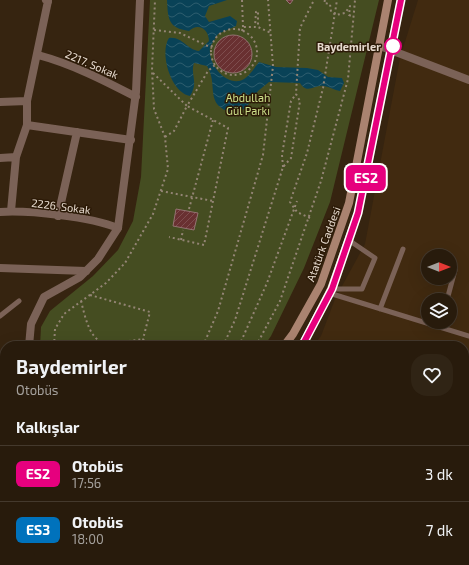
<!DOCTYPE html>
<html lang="tr">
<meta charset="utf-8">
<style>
:root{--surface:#281b0c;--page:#302415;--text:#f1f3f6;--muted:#a5a19d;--line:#44392d}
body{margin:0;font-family:"Exo 2",sans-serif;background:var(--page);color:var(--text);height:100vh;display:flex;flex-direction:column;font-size:15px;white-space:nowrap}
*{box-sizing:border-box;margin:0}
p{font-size:13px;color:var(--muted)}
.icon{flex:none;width:22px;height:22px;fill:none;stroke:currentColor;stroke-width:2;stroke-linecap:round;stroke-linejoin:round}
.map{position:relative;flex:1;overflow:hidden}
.side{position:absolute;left:0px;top:341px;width:469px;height:224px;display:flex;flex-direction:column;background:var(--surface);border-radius:16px 16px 0 0;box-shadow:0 4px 16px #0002,0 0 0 1px var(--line)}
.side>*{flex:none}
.badge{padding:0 8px;border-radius:6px;font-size:14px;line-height:26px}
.needle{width:26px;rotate:90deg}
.controls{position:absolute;left:421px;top:249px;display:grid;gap:8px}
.controls a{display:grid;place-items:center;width:36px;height:36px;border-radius:50%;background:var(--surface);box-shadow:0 4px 16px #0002,0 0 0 1px var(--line);font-size:20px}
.map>.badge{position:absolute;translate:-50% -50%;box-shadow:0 0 0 2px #fff}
h2{padding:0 16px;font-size:15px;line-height:36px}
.round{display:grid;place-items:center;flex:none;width:42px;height:42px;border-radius:16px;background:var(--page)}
.overview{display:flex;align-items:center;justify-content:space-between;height:68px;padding:0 16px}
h1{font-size:19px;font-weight:700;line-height:30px}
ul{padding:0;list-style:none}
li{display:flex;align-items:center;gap:12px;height:56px;padding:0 16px;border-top:1px solid var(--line)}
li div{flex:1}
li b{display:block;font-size:15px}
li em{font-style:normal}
li .badge{min-width:44px;font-weight:700;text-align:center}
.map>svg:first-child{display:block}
.built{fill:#412a10;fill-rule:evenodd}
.green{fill:#454d21}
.water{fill:url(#water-waves)}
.building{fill:url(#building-hatch);stroke:#947372}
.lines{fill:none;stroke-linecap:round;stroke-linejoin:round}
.path{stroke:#948575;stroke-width:2;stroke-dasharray:2 3;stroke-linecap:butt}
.service{stroke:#7b6257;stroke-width:5}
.minor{stroke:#7b6257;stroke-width:8}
.tertiary{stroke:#7b6257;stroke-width:8}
.secondary{stroke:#aa8370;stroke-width:8}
.line-casing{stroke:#fff;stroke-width:9}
.line{stroke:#e6007e;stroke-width:6}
.stop-dot{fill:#fff;stroke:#e6007e;stroke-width:2}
.labels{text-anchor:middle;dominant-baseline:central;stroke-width:3;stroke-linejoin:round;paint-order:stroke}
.stop-label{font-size:11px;font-weight:bold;fill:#e6dace;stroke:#2c1a07;text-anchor:end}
.street-label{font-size:11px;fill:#e6dace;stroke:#2c1a07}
.park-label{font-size:11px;fill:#cde08a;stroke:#2c1a07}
</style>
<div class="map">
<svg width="469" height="565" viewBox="0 0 469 565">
<defs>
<pattern id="water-waves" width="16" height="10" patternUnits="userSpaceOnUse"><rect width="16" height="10" fill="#094257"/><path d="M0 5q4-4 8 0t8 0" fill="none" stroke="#2d5d6e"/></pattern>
<pattern id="building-hatch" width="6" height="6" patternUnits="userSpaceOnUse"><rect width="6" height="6" fill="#693031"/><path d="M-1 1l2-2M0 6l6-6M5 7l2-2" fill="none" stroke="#7e4d4e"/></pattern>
</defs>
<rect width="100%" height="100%" fill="#362410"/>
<path class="built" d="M418 0H469V565H142L146 560H464V346H313L321 336 335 299 365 244 400 58ZM428 256H450V278H428ZM428 300H450V322H428Z"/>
<path class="green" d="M150 0H379L330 202 304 268 271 336 264 346H40L41 327 50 311 93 276 118 250 133 221 141 177Z
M5 442V560H98L94 565H0V449Z"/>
<path class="water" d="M167 0H227L209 6 205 16 209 22 230 16 237 21 236 26 218 34 210 47C208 62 222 83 239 81 248 79 254 68 259 62L276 67 307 68 318 70 328 77 342 78 344 83 340 91C334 90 330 87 324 86 315 84 307 95 300 83L269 82 258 91 246 108 233 113C203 105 219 85 207 66L194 63C190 75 199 82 190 96 171 93 159 53 169 38 182 36 187 50 199 51L209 41C209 29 198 22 189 31 168 28 168 19 167 0Z"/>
<path class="building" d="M286 0H293L290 4Z
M214 54a19 19 0 1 1 38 0a19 19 0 1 1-38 0Z
M176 209 198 213 194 230 173 226Z"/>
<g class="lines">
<path class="path" d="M242 0 243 27
M325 0 324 3 330 4 331 12 336 15 345 13 350 6 349 15 354 17
M211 52a23 23 0 1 1 46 0a23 23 0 1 1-46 0Z
M154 30 180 33 212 48
M242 31 243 27H255L256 12 258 11V27L271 33
M153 73 187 106 208 71 215 65
M165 137 174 131 187 106 228 128 204 245 169 237
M283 167 282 155 291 101 296 94
M161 191 213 201
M189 209 213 120
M310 218 297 212 290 202 307 153 323 88 337 0
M181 240 183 230
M90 295 150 312 143 339 147 346
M81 301C85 316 91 350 113 341L116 343 143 339
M54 346 55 329 64 314 106 283 125 263 153 214 168 169 165 137 154 109 152 70 155 0
M203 346 218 311 263 155 273 66 268 0
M223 346 235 320 283 167 291 158 300 101 296 94 300 28 314 0
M239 346 267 283 297 201
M256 346 280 301 321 181 348 79 355 0
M0 477 5 461
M0 481 5 484
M0 496 5 492
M0 532 3 507 2 495
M9 565 12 560"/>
<path class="service" d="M331 289H362L375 258 350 241
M329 293 469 336
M447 300 455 270
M380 309 403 249
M0 316 19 301"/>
<path class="minor" d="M380 46 469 80
M38 55C72 64 105 81 136 97
M0 102 27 101
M27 125 131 140
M0 158 16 157
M11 211 16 157 27 125V101L48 1 46 0
M0 212C29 210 91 217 118 228
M58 216 77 132
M0 268 86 271"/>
<path class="tertiary" d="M48 1V0
M29 346 31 324 44 297 80 277 98 259 118 228 136 92 140 0
M0 430 5 424"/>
<path class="secondary" d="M284 346 293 334 321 284 349 203 388 0
M302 346 331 289 358 213 401 0
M464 438 469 440
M109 565 113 560
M123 565 128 560"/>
</g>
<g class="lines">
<g class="line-casing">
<path id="line" d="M302 346 332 289 358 213 401 0"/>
</g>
<use href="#line" class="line"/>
</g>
<circle class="stop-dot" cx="393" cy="46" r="8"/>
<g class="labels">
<g class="stop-label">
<text x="381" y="46">Baydemirler</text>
</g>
<g class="street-label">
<text transform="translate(92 64) rotate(23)">2217. Sokak</text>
<text transform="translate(61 206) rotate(7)">2226. Sokak</text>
<text transform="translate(323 244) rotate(-70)">Atatürk Caddesi</text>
</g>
<g class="park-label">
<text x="248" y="97">Abdullah<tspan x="248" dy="13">Gül Parkı</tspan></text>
</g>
</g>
</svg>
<div class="controls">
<a><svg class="needle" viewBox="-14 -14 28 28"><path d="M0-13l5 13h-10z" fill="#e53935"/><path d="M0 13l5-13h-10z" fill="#a5a19d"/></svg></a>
<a><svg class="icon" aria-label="layers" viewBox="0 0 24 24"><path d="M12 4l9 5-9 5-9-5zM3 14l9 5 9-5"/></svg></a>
</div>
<b class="badge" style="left:366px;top:178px;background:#e6007e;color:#fff">ES2</b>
<section class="side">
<div class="overview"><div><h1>Baydemirler</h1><p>Otobüs</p></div><a class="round"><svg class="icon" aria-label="heart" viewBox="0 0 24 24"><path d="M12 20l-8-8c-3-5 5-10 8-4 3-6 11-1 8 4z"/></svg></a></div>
<h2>Kalkışlar</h2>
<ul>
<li><span class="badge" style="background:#e6007e;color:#fff">ES2</span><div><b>Otobüs</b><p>17:56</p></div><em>3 dk</em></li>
<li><span class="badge" style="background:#0072bc;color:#fff">ES3</span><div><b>Otobüs</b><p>18:00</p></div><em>7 dk</em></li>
</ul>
</section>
</div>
